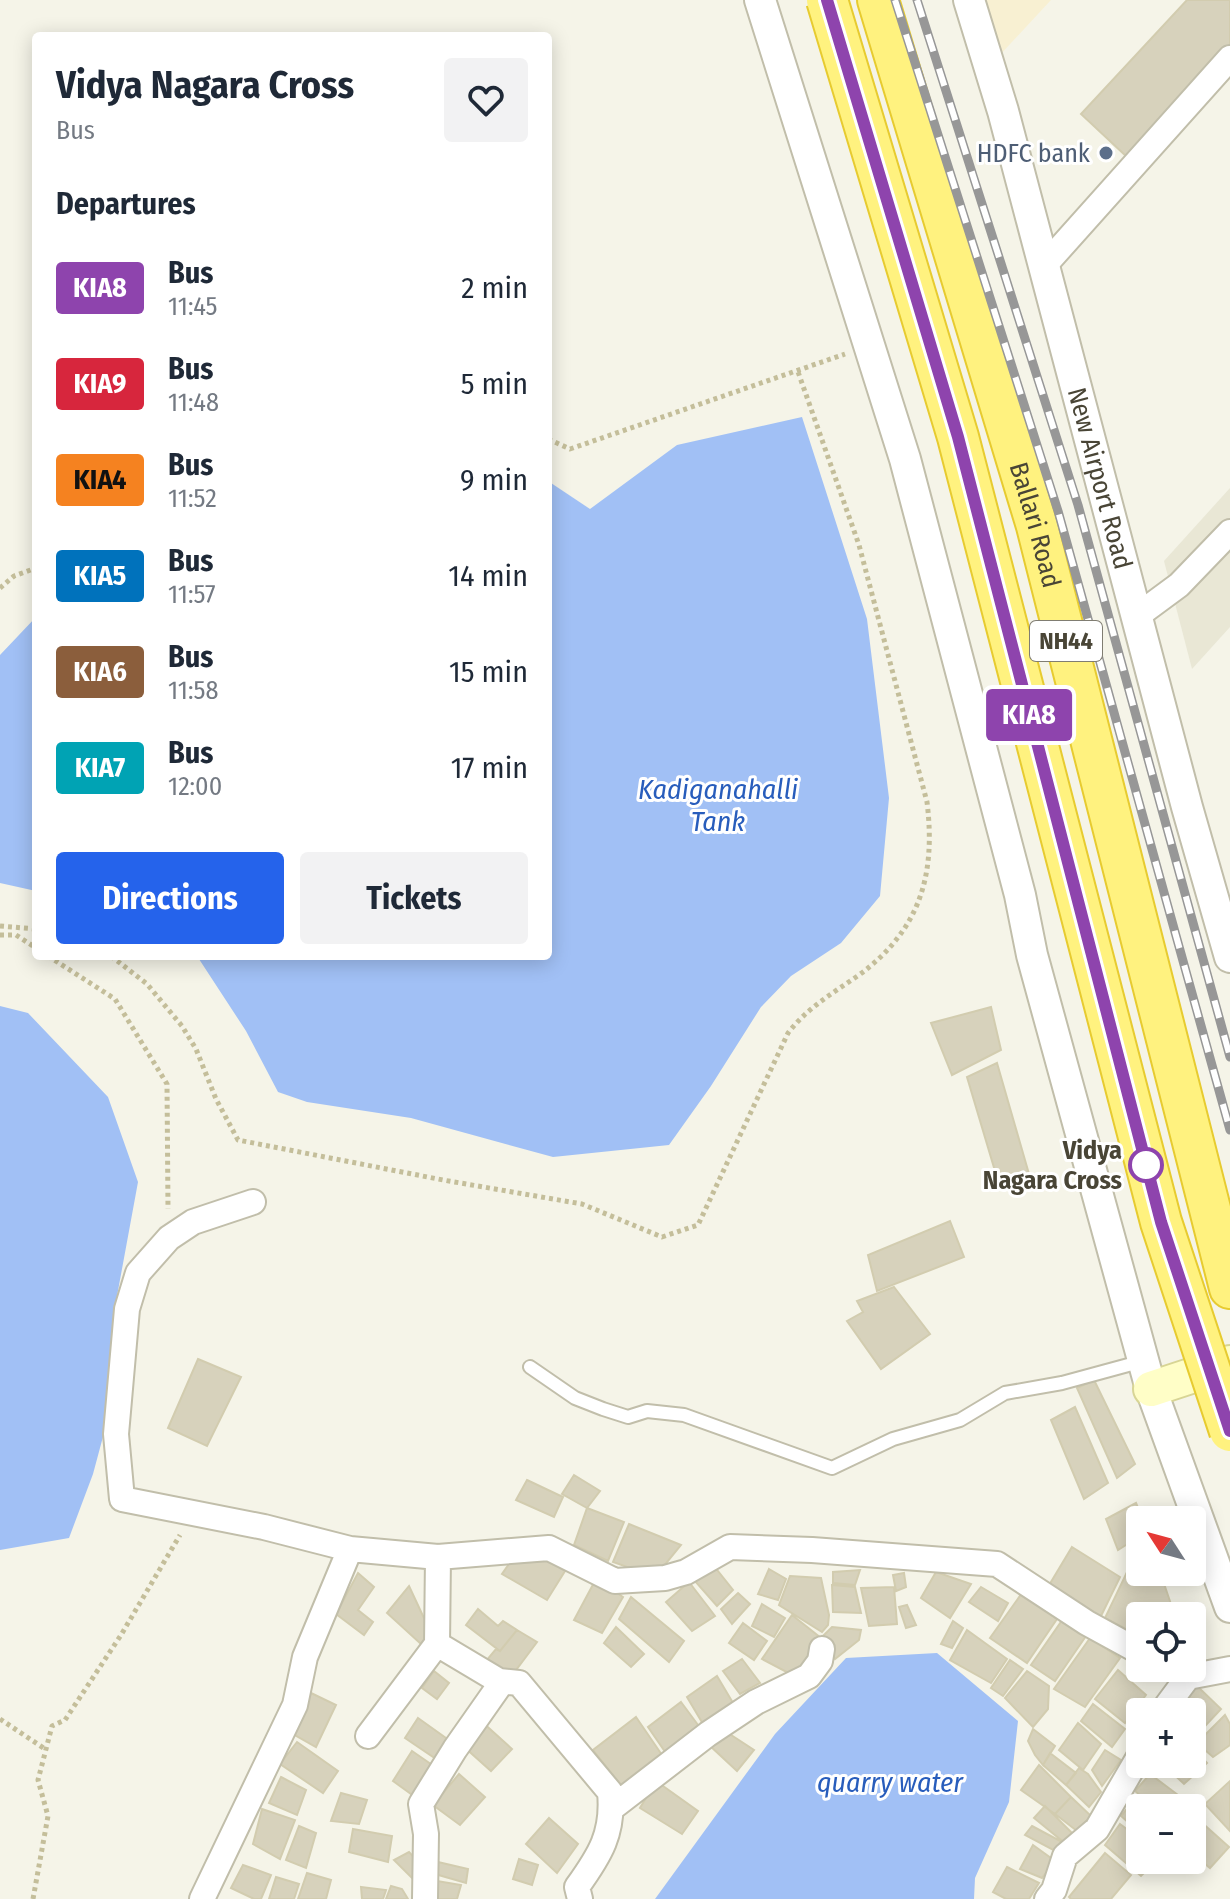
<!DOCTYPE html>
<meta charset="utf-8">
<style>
:root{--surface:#fff;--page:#f2f2f3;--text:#1f2937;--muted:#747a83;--accent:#2563eb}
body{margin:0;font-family:"Fira Sans Condensed",sans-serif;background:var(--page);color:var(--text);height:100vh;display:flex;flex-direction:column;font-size:30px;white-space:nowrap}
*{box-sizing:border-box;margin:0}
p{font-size:26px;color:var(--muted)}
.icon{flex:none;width:44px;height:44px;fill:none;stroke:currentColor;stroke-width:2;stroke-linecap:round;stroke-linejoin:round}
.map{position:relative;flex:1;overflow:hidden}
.details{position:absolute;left:32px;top:32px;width:520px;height:928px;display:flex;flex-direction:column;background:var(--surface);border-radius:8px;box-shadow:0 4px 20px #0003}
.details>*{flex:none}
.badge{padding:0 16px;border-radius:6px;font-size:28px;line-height:52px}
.needle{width:52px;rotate:306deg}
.tools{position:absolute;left:1126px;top:1506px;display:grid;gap:16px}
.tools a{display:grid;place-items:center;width:80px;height:80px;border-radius:8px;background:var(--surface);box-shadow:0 4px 20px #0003;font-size:40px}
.map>.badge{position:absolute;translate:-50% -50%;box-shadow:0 0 0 4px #fff}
h2{padding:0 24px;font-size:30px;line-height:72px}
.round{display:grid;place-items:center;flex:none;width:84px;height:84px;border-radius:8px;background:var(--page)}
.headline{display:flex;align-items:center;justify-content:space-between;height:136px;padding:0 24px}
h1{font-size:38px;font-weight:700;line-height:60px}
.action{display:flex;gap:16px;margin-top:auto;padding:16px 24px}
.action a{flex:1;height:92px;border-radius:8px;background:var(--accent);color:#fff;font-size:32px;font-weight:700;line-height:92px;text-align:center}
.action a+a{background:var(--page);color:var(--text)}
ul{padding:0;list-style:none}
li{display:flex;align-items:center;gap:24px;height:96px;padding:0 24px}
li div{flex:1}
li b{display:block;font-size:30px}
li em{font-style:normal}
li .badge{min-width:88px;font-weight:700;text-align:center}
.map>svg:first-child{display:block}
.residential{fill:#e9e7d5}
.commercial{fill:#f8f0d2}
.water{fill:#a1c0f5}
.building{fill:#d7d2bc;stroke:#d2ccaf;stroke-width:2}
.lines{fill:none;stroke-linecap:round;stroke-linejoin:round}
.service-casing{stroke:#c1beaa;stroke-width:16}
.minor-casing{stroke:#c1beaa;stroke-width:28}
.tertiary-casing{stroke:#c1beaa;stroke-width:34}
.secondary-casing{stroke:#d8d595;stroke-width:38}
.trunk-casing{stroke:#e7cb30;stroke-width:44}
.path{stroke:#c4be9a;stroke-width:5;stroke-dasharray:4 4;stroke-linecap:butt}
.service{stroke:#fff;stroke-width:12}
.minor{stroke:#fff;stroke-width:24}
.tertiary{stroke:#fff;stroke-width:30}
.secondary{stroke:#fffec7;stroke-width:34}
.trunk{stroke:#fff27f;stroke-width:40}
.rail-casing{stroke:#979797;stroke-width:9}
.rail{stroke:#fff;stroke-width:6;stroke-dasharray:18;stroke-linecap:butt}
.trunk-bridge-casing{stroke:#e7cb30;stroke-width:44;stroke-linecap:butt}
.trunk-bridge{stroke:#fff27f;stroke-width:40}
.line-casing{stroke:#fff;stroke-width:18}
.line{stroke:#8e44ad;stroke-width:12}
.service-dot{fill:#5c6f8a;stroke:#fff;stroke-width:3}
.stop-dot{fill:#fff;stroke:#8e44ad;stroke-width:4}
.labels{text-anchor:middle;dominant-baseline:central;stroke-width:6;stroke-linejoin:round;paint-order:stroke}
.shield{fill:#fff;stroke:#807d72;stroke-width:2}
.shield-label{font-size:24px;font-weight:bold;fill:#494536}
.service-label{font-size:26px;fill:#4e5e75;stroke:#fff;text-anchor:end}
.street-label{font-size:26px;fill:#494536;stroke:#fff}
.stop-label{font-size:26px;font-weight:bold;fill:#494536;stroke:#fff;text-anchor:end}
.water-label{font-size:28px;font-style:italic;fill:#285dbc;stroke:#fff}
</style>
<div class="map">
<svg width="1230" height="1899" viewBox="0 0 1230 1899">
<rect width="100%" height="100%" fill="#f5f4e8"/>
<path class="residential" d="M1230 488V627L1192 669 1164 561Z"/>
<path class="commercial" d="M982 0H1051L998 57Z"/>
<path class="water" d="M802 417 867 619 889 798 880 896 841 943 791 976 761 1007 711 1086 669 1145 553 1157 411 1118 307 1102 278 1092 246 1031 197 956H548V481L590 509 677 445Z
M36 617V891L0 883V655Z
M0 1006 28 1013 108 1097 138 1182 115 1307 104 1433 93 1474 69 1538 0 1550Z
M937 1653 1018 1721 1009 1802 975 1878 974 1899H655L775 1734 846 1658Z"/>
<path class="building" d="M1187 0H1230V45L1126 156 1081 114Z
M991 1007 1001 1050 952 1075 931 1023Z
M997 1063 1029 1174 998 1181 967 1077Z
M950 1221 964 1257 877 1291 868 1255Z
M894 1287 930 1334 881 1369 847 1321 863 1312 857 1301Z
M198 1359 241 1377 207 1446 168 1428Z
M1094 1380 1135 1464 1117 1478 1077 1388Z
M1075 1407 1108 1483 1084 1499 1051 1420Z
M574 1475 600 1491 587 1508 562 1494Z
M527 1480 563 1497 554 1517 516 1500Z
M1136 1503 1143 1520H1140V1536L1118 1550 1106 1519Z
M587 1508 624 1522 608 1561 574 1545Z
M629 1524 681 1545 663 1567 641 1572 613 1562Z
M1140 1545V1572H1160L1175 1616H1161L1143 1607 1137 1635 1105 1618Z
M1072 1547 1120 1577 1100 1618 1048 1587Z
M547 1560 565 1571 547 1600 502 1574 511 1561Z
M714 1566 733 1590 717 1606 694 1580Z
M769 1569 786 1579 778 1600 758 1594Z
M860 1570 855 1585 833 1583V1572Z
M936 1572 971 1584 950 1618 921 1598Z
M358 1573 374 1587 358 1610 373 1622 364 1635 336 1614Z
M904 1573 906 1587 896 1591 893 1575Z
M790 1576 821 1578 829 1615 828 1625 822 1632 779 1605Z
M596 1579 623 1597 602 1633 574 1620Z
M689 1582 715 1616 692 1631 666 1602Z
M832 1585 855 1587 861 1613 833 1612Z
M409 1586 430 1631 421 1644 387 1613Z
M894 1587 897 1624 869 1626 861 1588Z
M981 1587 1008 1603 998 1621 969 1602Z
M738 1593 750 1604 732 1624 721 1609Z
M1022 1593 1057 1619 1027 1663 990 1638Z
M631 1597 684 1641 669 1662 619 1619Z
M762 1604 785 1618 774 1637 752 1626Z
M907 1605 916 1625 906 1628 899 1607Z
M478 1609 498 1626 503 1621 517 1630 500 1651 466 1625Z
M792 1615 821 1638 796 1677 762 1659Z
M1063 1619 1086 1636 1055 1681 1031 1665Z
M953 1621 963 1628 952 1648 941 1644Z
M743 1623 767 1641 754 1660 729 1643Z
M616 1627 644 1654 631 1667 604 1643Z
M832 1627 861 1630 859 1640 835 1659 821 1638Z
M517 1630 537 1642 510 1678 486 1661 496 1649 500 1651Z
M967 1630 1007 1659 991 1683 950 1660Z
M1090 1638 1120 1658 1085 1707 1054 1689Z
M742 1659 760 1683 740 1694 723 1671Z
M1010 1660 1023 1669 1003 1696 991 1688Z
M1118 1670 1146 1695 1125 1723 1095 1699Z
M434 1671 449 1683 437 1699 422 1688Z
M1027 1671 1049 1686 1048 1709 1033 1727 1005 1698Z
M717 1676 736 1708 706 1729 687 1697Z
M1195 1684 1221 1709 1192 1740V1712H1172Z
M311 1693 336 1705 316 1747 293 1734Z
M681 1702 701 1729 668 1756 648 1727Z
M1093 1704 1125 1729 1112 1747 1081 1721Z
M1225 1715 1230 1724V1745L1213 1757 1197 1743Z
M636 1717 662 1755 623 1788 593 1750Z
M418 1718 453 1743 442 1763 405 1738Z
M480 1720 512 1749 491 1771 462 1745Z
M1078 1723 1101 1744 1083 1770 1059 1750Z
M1033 1729 1055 1746 1043 1765 1035 1755 1028 1741Z
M725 1731 754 1750 737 1771 708 1744Z
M297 1742 338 1771 323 1793 280 1764Z
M1192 1747 1207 1763 1184 1784 1163 1764H1192Z
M1105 1750 1121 1760 1102 1786 1092 1770Z
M412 1751 438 1769 418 1799 393 1781Z
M1050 1753 1076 1773 1066 1785 1043 1765Z
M1039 1765 1071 1797 1055 1814 1021 1790Z
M1079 1768 1088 1774 1101 1792 1089 1807 1066 1785Z
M459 1774 485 1797 460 1825 433 1805Z
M1150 1774 1202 1813 1192 1822V1808H1155L1135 1791Z
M281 1777 306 1790 297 1815 269 1803Z
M656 1781 698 1811 682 1834 640 1808Z
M1230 1781V1831L1205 1804Z
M341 1793 367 1800 359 1824 331 1821Z
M1071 1797 1091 1816 1077 1831 1055 1814Z
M1134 1800 1143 1808H1140V1833L1121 1816Z
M1045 1806 1074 1835 1066 1844 1034 1818Z
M262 1809 295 1820 280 1859 253 1844Z
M549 1818 578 1844 557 1873 526 1844Z
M1200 1821 1229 1847 1210 1868 1192 1853V1830Z
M1120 1824 1140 1839V1860H1157L1141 1876 1105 1845Z
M299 1826 316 1833 306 1868 286 1860Z
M1032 1826 1066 1844 1059 1853 1025 1835Z
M353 1829 392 1836 388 1862 349 1852Z
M1033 1845 1055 1861 1042 1878 1020 1869Z
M409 1852 421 1865 412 1878 394 1860Z
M1105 1853 1131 1875 1111 1899H1071L1069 1897Z
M519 1859 538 1865 532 1885 513 1879Z
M438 1862 468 1869 466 1883 435 1874Z
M243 1865 271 1875 261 1899H254L231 1888Z
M1007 1867 1039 1883 1029 1899H1006L993 1892Z
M307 1873 331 1880 326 1899H298Z
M276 1877 299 1884 294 1899H269Z
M437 1881 461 1885 457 1899H435Z
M391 1886 402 1889 408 1899H386Z
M361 1887 386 1890 383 1899H362Z"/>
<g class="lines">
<g class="service-casing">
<path id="service" d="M530 1367 575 1398 603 1409 628 1417 647 1411 684 1415 832 1468 893 1439 960 1420 1005 1393 1062 1383 1143 1361"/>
</g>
<g class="minor-casing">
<path id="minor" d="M1044 266 1230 58
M1137 616 1179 585 1230 532
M253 1202 193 1222 169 1238 138 1273 127 1309 116 1434 122 1499 264 1527 350 1549 438 1557 549 1548 615 1581 665 1578 686 1572 730 1547 812 1550 997 1564 1087 1623 1140 1652
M438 1557 437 1644 499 1681 519 1683 610 1792C614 1833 600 1855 577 1887L580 1899
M1171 1668 1188 1677 1230 1669
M1162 1712 1188 1677
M368 1736 437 1644
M612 1808 708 1734 756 1702 809 1676 820 1661 822 1649
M202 1899 295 1705 305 1657 350 1549
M425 1899 426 1834 421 1804 455 1749 502 1682
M1047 1899 1054 1890 1065 1856 1097 1829 1140 1755"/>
</g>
<g class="tertiary-casing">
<g id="tertiary">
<path d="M760 0 905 459 1020 895 1032 955 1151 1389 1230 1607"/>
<path id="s1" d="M969 0 1003 111 1187 807 1230 957"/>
</g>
</g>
<g class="secondary-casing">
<path id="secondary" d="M1151 1389 1230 1363"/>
</g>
<g class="trunk-casing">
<g id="trunk">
<path id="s2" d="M878 0 1037 526 1230 1288"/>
</g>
</g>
<path class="path" d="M548 439 570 449 845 354
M0 588 14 576 36 568
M0 926 36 929
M0 935H16L36 948
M48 956 115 999 167 1084 168 1209
M111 956 147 984 182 1026 196 1049 216 1099 238 1140 443 1180 582 1204 662 1237 698 1225 788 1033C807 1008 833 993 859 975 920 930 936 875 927 802L859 545 797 369
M0 1719 45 1749
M33 1899 48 1816 38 1780 52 1726 65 1720 121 1635 180 1535"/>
<use href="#service" class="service"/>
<use href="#minor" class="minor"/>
<use href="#tertiary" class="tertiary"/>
<use href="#secondary" class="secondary"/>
<use href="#trunk" class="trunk"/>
<g class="rail-casing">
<path id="rail" d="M895 0 1058 511 1230 1130
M917 0 1078 505 1230 1057"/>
</g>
<use href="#rail" class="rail"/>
<g class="trunk-bridge-casing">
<path id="trunk-bridge" d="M827 0 958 437 1161 1222 1230 1431"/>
</g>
<use href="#trunk-bridge" class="trunk-bridge"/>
</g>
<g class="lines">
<g class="line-casing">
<path id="line" d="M827 0 958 437 1161 1222 1230 1431"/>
</g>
<use href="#line" class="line"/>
</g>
<circle class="service-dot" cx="1106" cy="153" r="8"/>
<circle class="stop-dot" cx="1146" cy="1165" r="16"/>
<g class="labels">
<rect class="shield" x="1030" y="621" width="72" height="40" rx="6"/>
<g class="shield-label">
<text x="1066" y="641">NH44</text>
</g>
<g class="service-label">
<text x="1090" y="153">HDFC bank</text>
</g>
<g class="street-label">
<text stroke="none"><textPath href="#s1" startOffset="496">New Airport Road</textPath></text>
<text stroke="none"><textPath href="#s2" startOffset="548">Ballari Road</textPath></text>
</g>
<g class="stop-label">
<text x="1122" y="1150">Vidya<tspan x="1122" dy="30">Nagara Cross</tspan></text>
</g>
<g class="water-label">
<text x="718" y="789">Kadiganahalli<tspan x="718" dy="32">Tank</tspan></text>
<text x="890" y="1782">quarry water</text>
</g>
</g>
</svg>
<div class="tools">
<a><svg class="needle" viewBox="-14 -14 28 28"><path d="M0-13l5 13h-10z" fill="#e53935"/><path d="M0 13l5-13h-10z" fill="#747a83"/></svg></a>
<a><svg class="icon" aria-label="locate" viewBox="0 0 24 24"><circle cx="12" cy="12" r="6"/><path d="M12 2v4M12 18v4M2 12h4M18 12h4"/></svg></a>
<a>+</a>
<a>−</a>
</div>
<b class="badge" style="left:1029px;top:715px;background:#8e44ad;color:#fff">KIA8</b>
<section class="details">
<div class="headline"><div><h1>Vidya Nagara Cross</h1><p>Bus</p></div><a class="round"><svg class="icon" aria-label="heart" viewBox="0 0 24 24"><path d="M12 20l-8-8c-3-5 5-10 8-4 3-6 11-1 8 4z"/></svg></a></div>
<h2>Departures</h2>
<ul>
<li><span class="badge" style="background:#8e44ad;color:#fff">KIA8</span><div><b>Bus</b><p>11:45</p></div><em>2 min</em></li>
<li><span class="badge" style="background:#d7263d;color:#fff">KIA9</span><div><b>Bus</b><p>11:48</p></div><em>5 min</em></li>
<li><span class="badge" style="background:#f58220;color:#111">KIA4</span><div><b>Bus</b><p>11:52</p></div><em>9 min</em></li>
<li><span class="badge" style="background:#0072bc;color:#fff">KIA5</span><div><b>Bus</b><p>11:57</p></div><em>14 min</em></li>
<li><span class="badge" style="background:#8b5e3c;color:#fff">KIA6</span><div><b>Bus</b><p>11:58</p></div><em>15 min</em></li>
<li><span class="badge" style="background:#00a3b4;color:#fff">KIA7</span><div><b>Bus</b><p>12:00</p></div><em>17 min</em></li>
</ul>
<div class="action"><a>Directions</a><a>Tickets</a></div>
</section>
</div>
